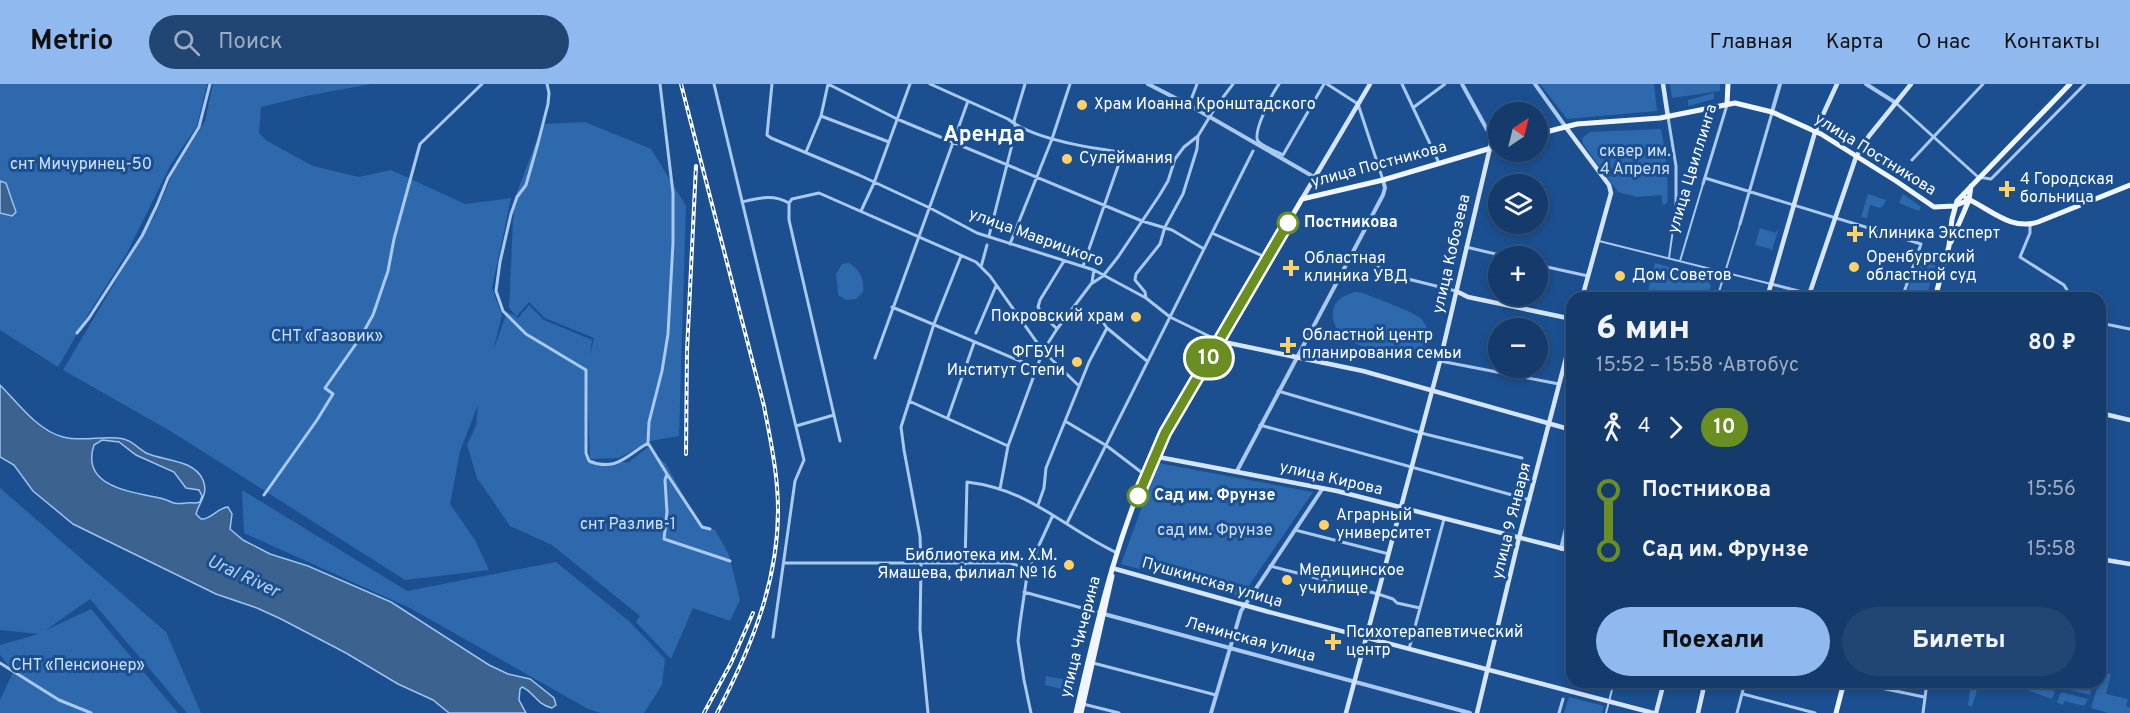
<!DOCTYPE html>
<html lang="ru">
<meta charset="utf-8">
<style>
:root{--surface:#143b6b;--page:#214673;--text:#f1f3f6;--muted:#9dadc1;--line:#33557e;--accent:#90b9f0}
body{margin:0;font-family:Overpass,sans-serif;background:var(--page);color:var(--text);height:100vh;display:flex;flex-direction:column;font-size:22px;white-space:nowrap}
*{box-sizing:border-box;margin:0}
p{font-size:20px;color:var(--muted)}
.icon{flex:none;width:33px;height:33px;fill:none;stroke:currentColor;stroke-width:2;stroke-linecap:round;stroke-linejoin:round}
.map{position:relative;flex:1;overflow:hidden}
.sheet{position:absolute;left:1566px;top:208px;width:540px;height:396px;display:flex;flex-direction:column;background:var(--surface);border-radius:18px;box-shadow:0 3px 9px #0003,0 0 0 2px var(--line)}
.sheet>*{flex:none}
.badge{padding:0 12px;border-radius:20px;font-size:21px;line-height:39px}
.needle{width:39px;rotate:35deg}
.controls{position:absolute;left:1488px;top:18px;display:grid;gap:12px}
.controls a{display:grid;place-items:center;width:60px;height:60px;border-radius:50%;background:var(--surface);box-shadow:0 3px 9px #0003,0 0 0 2px var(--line);font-size:30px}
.map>.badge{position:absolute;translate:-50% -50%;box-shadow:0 0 0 3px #fff}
.legs{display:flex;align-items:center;gap:9px;height:66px;padding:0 30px;font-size:20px}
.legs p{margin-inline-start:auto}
.head{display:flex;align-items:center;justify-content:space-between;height:102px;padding:0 30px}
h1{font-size:33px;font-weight:800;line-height:45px}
.cta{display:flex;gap:12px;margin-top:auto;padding:12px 30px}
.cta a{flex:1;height:69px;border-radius:36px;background:var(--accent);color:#111;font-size:24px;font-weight:800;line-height:69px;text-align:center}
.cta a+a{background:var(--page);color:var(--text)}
ul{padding:0 30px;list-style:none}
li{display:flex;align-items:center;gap:21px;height:60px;font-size:22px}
li i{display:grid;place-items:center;width:9px;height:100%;margin:0 8px;background:currentColor}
li i::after{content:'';width:15px;height:15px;margin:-8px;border:4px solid;border-radius:50%;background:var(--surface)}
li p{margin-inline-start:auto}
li:first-child i{background:linear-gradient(#0000 50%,currentColor 0)}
li:last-child i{background:linear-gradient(currentColor 50%,#0000 0)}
header{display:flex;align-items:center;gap:36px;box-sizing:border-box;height:84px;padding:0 30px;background:var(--accent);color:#111}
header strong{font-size:28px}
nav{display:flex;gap:33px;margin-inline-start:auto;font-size:21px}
.search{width:420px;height:54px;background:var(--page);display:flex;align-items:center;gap:15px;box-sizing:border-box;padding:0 21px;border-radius:33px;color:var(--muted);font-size:22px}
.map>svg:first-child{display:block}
.green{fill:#2e69ad;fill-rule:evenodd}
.water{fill:#3c6290;stroke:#9cc4f0;stroke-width:1.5;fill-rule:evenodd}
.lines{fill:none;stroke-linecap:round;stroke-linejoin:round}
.pedestrian{stroke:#a9c9ee;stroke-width:2}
.minor{stroke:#a9c9ee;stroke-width:3}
.tertiary{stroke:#a9c9ee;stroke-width:4}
.secondary{stroke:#d6e6fa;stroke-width:4.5}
.primary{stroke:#f0f6ff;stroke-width:5}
.rail-casing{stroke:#fff;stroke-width:4}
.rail{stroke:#1b4f8f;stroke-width:1.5;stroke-dasharray:4.5;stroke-linecap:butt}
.line-1-casing{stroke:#fff;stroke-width:14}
.line-1{stroke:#6b8e23;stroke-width:9}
.poi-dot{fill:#ffd166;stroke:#1b4f8f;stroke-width:2}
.stop-1-dot{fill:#fff;stroke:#6b8e23;stroke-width:3}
.labels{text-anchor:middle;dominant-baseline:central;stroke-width:6;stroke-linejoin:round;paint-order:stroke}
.poi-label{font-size:16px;fill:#fff;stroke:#1b4f8f;text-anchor:start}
.park-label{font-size:16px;fill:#cfe3fa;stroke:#1b4f8f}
.street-label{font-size:16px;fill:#fff;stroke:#1b4f8f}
.stop-label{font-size:16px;font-weight:bold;fill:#fff;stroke:#1b4f8f;text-anchor:start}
.water-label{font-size:18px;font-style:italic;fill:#b5d3f5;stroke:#1b4f8f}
.district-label{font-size:22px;font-weight:bold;fill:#fff;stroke:#1b4f8f}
</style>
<header>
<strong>Metrio</strong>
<div class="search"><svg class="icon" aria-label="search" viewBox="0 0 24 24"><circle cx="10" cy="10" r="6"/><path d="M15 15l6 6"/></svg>Поиск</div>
<nav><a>Главная</a><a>Карта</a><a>О нас</a><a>Контакты</a></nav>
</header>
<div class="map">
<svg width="2130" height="629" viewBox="0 0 2130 629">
<rect width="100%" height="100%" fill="#1b4f8f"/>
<path class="green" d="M0 0H207L197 42 171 80 127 169 89 229 58 283 0 246Z
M213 0H371L306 12 261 23 259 49 267 57 313 82 359 93 391 86 465 120 511 114 492 204 502 231 493 267 507 228 516 232 509 224 514 116 543 40 585 38 651 65 686 122 679 352 650 357 619 374 590 375 587 303V379L629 378 648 363 666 380 701 443 715 446 729 471 740 516 730 537 693 524 671 575 636 538 640 532 552 461 510 442 477 394 467 361 476 342 478 321 460 367 450 420 475 456 489 486 405 496 172 348 63 286 155 131 173 89 205 37ZM529 218 545 234 594 254 590 272 592 256 544 236 529 221 518 234 516 233Z
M1540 0H1654L1657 27 1567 35Z
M1670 0H1720V7L1672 14Z
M1714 9V15L1688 22V16Z
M1661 45C1666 70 1669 94 1667 119L1663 121 1661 111 1637 113 1618 108 1583 60 1582 54 1590 48Z
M1868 110 1886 116 1884 121 1880 124 1870 121 1867 134 1861 133Z
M1903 110 1921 123 1919 127 1899 119Z
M1760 144 1776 149 1779 144 1771 169V165L1755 161Z
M1921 167 1938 173 1926 214H1904L1912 196H1915Z
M849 179C861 187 864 194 863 208L856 215 846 216 838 211 836 190 842 180Z
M1655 179 1707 194 1711 202 1707 214H1646Z
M1355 208 1363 209C1375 214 1409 226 1419 233 1441 251 1421 285 1390 273 1369 264 1330 257 1333 228 1334 216 1344 211 1355 208Z
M1158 379 1313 408 1241 513 1121 480Z
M0 404 166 548 201 629H187L90 515 46 546 91 525 178 629H0V616L13 588 0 571V561L39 550 0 546Z
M242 406 407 507 556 478 630 538 665 575 662 601 644 629H601L588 625 410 524 244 449Z
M2108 589 2111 590 2106 610 2128 615 2126 622 2130 624V629H2108L2091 624 2096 607Z
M1046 592 1068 596 1066 606 1045 601Z
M1971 599H1976L1978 603 1972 623 1968 621Z
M2025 599 2055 607 2052 615 2022 604Z
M2065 599 2091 605 2090 611 2062 604Z
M2061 608 2088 615 2084 622 2065 617 2062 621 2057 618Z
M1569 613 1604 622 1602 629H1564Z"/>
<path class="water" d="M0 97 6 99 16 128 12 132 0 129Z
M0 301C18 319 37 346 63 353 82 358 100 352 118 354 131 355 136 363 146 369 163 377 194 375 203 396 209 410 199 418 196 430L201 435C211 436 217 424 228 423L232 430 230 445 243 456 270 470 308 482 391 518 489 581 508 590 530 595 554 614 556 621 552 624C536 620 534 608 522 603L520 605 519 616 526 629H449L433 616 398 600 346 569 281 535 257 524 216 510 73 440 33 407 14 381 0 373ZM102 356 119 358 136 371 174 388 186 404 199 406 202 412 200 418C194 420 192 418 186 419 169 421 174 417 160 414 132 408 80 403 94 361Z"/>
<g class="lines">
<path class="pedestrian" d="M1599 157 1771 200
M1669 174 1676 124
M1680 177 1703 100
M1717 214 1740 140
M1606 629 1614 598"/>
<path class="minor" d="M547 0 549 9 548 20 538 59 526 101 517 113 511 130 500 178 496 207 503 227 526 250 586 286V369L589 377C616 388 626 372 648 359L667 390 665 396 667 428 664 455 730 477
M714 0 804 376 795 397 773 553
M772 0 767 51 771 54 859 91 930 124 977 149 1094 186 1146 214 1170 233 1219 257
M930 0 1008 35C1041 62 1131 69 1175 75
M1279 0C1273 8 1252 49 1258 57 1263 63 1276 67 1283 71
M1327 0 1358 20 1383 96
M1402 0 1439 79
M1896 19 1978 93 1991 95 2085 0
M1189 21 1197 0
M1414 23 1445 0
M821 32 889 58
M1668 33 1676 82V124
M806 68 821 32 828 0 897 35 1142 137 1172 146 1204 165
M1283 71 1324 0
M1912 76 1983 0
M1705 94 1921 160 1902 214
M1703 100 1727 21
M742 118C759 114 773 110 789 119
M789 119 792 115 819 109 976 178 990 192 1043 267 1079 302
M789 119V136L840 357
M861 127 874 99 910 0
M1740 140 1772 29
M2030 141V149L2020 173 2064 201 2067 206 2068 214
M1212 149 1267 174
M989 152 1016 45 1014 37 1025 0
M1010 160 1052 55 1070 0
M1466 163 1504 172
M1353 170 1400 193 1456 207
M1538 181 1588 192
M1083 182 1123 68
M981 183 987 161
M1092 198 1094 186
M1771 200 1810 210
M1146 214 1145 208 1135 196 1136 190 1160 160 1165 143 1183 110 1197 65 1198 52 1215 24 1233 0
M892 223 1037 284
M2100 239 2130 245
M1107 244 1147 277
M1057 245 1043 231 1038 223 1040 216 1064 177
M77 249 89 234 142 152 157 121 168 94 199 43 210 0
M976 249 996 202
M875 274 968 17
M1440 277 1559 300
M1278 307 1421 349 1522 374
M909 317 1008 362
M948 333 974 259
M1065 337 1107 362 1145 391
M1260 341 1530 416
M796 342 834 331
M648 359 649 338 662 287 668 250 673 159V109L660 0
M667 390 702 443 710 445
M1000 405 1008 362 1043 267 1057 245 1091 200 1103 192 1118 173 1159 112 1168 97 1175 75 1184 63 1198 52
M264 411 317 336 333 310 325 304 360 254 373 231 388 187 394 155 420 60 482 0
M1038 421 1044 404 1046 384 1089 278 1107 244 1100 234
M1067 439 1253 67
M1295 446 1389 470
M785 479H1010L1028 485
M965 480 967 398C1032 406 1062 443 1117 469
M1270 482 1378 510 1393 515 1397 519 1420 524
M1024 508 1100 529
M1409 565 1444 435
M0 579 59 616 91 629
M1093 579 1216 611
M1881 604 1924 613
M1743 610 1815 629
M1083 620 1119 629
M928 629 920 546 921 480 920 452 904 366 901 343 934 240 961 172
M1031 629 1024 596 1018 557 1020 539 1028 485 1053 431
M1559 629 1563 615
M1737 629 1745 598
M1923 629 1927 598"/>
<path class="tertiary" d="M1148 0 1189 21 1314 93
M1462 0 1490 51V64
M1535 0 1565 42
M1866 0 1896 19
M1772 28 1780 0
M1237 387 1383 111 1385 104 1383 96
M1561 465 1572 420
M1104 530 1470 629
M1211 629 1241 527 1323 404"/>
<path class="secondary" d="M1663 0 1668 33
M1565 42 1609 101 1611 109 1582 214
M1302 115 1370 0
M1456 207 1468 213 1572 235
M1767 214 1815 48 1837 0
M1808 214 1856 73 1869 52 1911 0
M1219 257 1363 287 1572 346
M2100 329 2130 336
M1153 372 1337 407 1572 467
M2100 475 2130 480
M1112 484 1269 528 1653 629
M1346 629 1440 277 1490 64
M1477 629 1519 454 1572 251
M1656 629 1664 598
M1698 629 1705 598"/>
<path class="primary" d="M1727 20 1728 0
M1538 50 1577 40 1660 34 1735 19 1772 28 1821 50 1896 97 1934 123 1954 122 1969 116
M1966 114C1990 125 2011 147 2038 138L2130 101
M1951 158 1969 116 1971 102
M1935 214 1949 162 1952 135 1957 117 2070 0
M1076 629C1098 534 1120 436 1165 349L1302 115 1383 96 1498 62
M1081 629 1112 492
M1836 629 1844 598"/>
<g class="rail-casing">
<path id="rail" d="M681 0 764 322C769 349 775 375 777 403 784 484 754 559 717 629
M686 370 687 267 696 82
M704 629 731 579 753 529"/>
</g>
<use href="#rail" class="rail"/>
</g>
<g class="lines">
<g class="line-1-casing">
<path id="line-1" d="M1138 412 1165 349 1288 139"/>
</g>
<use href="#line-1" class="line-1"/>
</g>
<g class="poi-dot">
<circle cx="1082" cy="21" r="6"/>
<circle cx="1067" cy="75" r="6"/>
<path d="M2004 96h6v6h6v6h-6v6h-6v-6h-6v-6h6z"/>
<path d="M1852 141h6v6h6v6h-6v6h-6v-6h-6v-6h6z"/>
<circle cx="1854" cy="183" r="6"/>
<path d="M1288 175h6v6h6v6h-6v6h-6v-6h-6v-6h6z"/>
<circle cx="1620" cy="192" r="6"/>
<circle cx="1136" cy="233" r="6"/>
<path d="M1285 252h6v6h6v6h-6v6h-6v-6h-6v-6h6z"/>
<circle cx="1077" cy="278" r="6"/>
<circle cx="1324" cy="441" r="6"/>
<circle cx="1069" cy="481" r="6"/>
<circle cx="1287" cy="496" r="6"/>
<path d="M1330 549h6v6h6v6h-6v6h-6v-6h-6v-6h6z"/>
</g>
<g class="stop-1-dot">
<circle cx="1288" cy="139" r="10"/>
<circle cx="1138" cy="412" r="10"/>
</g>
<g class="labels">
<g class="poi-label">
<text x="1094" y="21">Храм Иоанна Кронштадского</text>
<text x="1079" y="75">Сулеймания</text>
<text x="2020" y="96">4 Городская<tspan x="2020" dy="18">больница</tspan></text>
<text x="1868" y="150">Клиника Эксперт</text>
<text x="1866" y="174">Оренбургский<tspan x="1866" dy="18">областной суд</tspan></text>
<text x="1304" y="175">Областная<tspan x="1304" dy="18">клиника УВД</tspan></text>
<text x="1632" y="192">Дом Советов</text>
<text x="1124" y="233" text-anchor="end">Покровский храм</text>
<text x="1302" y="252">Областной центр<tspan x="1302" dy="18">планирования семьи</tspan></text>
<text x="1065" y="269" text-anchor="end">ФГБУН<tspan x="1065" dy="18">Институт Степи</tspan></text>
<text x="1336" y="432">Аграрный<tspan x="1336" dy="18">университет</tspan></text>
<text x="1057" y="472" text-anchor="end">Библиотека им. Х.М.<tspan x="1057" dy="18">Ямашева, филиал № 16</tspan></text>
<text x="1299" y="487">Медицинское<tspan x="1299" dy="18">училище</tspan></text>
<text x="1346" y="549">Психотерапевтический<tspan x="1346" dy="18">центр</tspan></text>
</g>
<g class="park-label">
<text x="1635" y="68">сквер им.<tspan x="1635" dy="18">4 Апреля</tspan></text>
<text x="81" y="81">снт Мичуринец-50</text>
<text x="327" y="253">СНТ «Газовик»</text>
<text x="628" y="441">снт Разлив-1</text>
<text x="1215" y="447">сад им. Фрунзе</text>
<text x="78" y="582">СНТ «Пенсионер»</text>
</g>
<g class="street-label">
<text transform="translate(1875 71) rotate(32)">улица Постникова</text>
<text transform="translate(1379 81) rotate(-15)">улица Постникова</text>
<text transform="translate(1693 85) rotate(-73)">улица Цвиллинга</text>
<text transform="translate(1036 154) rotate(20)">улица Маврицкого</text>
<text transform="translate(1452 170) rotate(-77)">улица Кобозева</text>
<text transform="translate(1331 395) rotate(13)">улица Кирова</text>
<text transform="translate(1512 437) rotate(-76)">улица 9 Января</text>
<text transform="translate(1212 499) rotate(16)">Пушкинская улица</text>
<text transform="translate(1081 553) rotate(-76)">улица Чичерина</text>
<text transform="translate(1250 556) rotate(15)">Ленинская улица</text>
</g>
<g class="stop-label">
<text x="1304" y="139">Постникова</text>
<text x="1154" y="412">Сад им. Фрунзе</text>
</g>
<g class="water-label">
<text transform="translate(243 493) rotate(25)">Ural River</text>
</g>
<g class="district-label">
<text x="984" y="51">Аренда</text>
</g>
</g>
</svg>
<div class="controls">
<a><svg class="needle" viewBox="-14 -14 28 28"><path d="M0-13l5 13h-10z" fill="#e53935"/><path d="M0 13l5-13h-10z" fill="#9dadc1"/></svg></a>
<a><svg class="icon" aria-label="layers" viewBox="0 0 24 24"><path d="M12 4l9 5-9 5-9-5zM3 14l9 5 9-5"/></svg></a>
<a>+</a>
<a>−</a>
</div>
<b class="badge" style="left:1209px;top:274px;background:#6b8e23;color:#fff">10</b>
<section class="sheet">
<div class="head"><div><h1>6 мин</h1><p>15:52 – 15:58 · Автобус</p></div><b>80 ₽</b></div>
<div class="legs"><svg class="icon" aria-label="walk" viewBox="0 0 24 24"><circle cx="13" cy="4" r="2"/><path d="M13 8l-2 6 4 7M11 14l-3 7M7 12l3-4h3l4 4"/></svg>4<svg class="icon" aria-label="forward" viewBox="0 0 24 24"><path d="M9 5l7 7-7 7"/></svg><b class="badge" style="background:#6b8e23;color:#fff">10</b></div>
<ul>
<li><i style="color:#6b8e23"></i><b>Постникова</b><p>15:56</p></li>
<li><i style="color:#6b8e23"></i><b>Сад им. Фрунзе</b><p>15:58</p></li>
</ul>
<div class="cta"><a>Поехали</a><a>Билеты</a></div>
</section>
</div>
